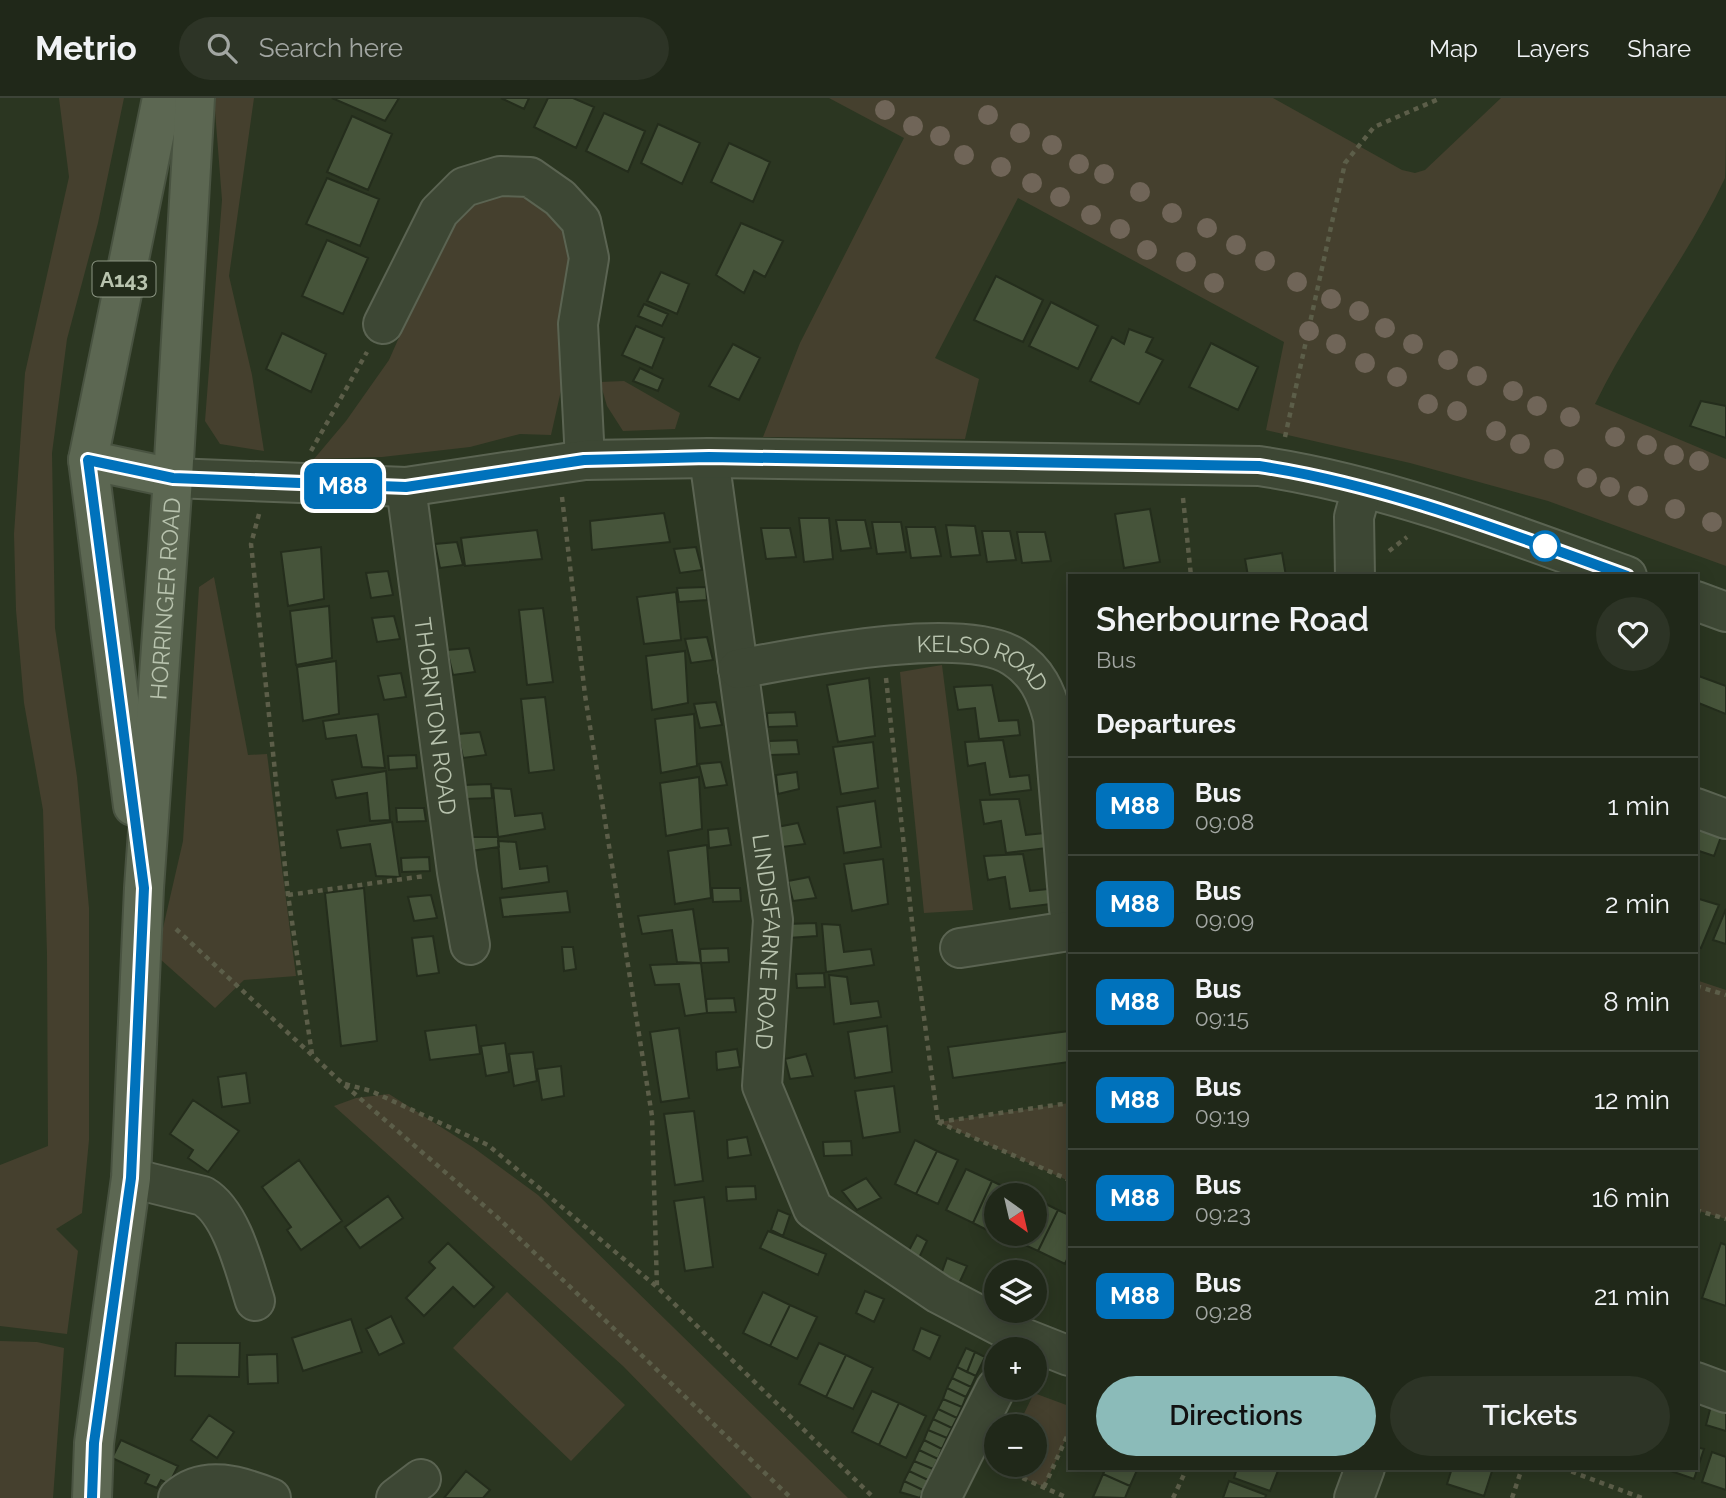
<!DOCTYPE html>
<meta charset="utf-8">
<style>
:root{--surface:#202819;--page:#2d3426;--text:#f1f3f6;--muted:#a2a6a2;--line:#3d4438;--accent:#8bbbb9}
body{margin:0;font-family:Raleway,sans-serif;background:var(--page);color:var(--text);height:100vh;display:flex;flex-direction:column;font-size:26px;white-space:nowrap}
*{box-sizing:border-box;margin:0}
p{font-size:23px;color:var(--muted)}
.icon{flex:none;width:38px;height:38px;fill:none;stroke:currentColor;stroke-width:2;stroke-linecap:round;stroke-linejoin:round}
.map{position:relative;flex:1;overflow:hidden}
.details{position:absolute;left:1068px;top:476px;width:630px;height:896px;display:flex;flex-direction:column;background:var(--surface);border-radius:0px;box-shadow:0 4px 18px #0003,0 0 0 2px var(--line)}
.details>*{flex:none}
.badge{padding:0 14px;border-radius:10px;font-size:24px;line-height:46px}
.needle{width:46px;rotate:146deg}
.fabs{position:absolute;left:984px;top:1085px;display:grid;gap:14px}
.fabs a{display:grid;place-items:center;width:63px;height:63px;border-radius:50%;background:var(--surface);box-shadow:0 4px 18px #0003,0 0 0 2px var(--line);font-size:35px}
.map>.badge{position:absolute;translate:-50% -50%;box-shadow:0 0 0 4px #fff}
h2{padding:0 28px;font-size:26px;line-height:63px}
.round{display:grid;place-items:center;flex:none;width:74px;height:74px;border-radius:37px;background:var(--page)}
.overview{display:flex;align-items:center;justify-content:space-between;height:119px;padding:0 28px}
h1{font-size:33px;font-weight:600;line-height:52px}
.action{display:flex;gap:14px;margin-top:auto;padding:14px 28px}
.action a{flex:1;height:80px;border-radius:42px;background:var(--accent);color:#111;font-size:28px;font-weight:600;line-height:80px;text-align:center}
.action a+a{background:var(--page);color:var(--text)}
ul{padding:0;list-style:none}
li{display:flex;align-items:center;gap:21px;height:98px;padding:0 28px;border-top:2px solid var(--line)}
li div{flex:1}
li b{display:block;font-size:26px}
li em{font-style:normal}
li .badge{min-width:77px;font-weight:700;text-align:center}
header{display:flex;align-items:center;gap:42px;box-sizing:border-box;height:98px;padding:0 35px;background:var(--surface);border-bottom:2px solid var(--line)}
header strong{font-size:33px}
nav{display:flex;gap:38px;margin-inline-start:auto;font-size:24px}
.search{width:490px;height:63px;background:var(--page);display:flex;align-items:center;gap:18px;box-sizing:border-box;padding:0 24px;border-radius:38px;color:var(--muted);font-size:26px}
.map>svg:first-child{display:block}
.green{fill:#45402e}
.building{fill:#46543a;stroke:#242d1c;stroke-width:2}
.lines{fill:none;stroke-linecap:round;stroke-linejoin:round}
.minor-casing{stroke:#5b6452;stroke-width:42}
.major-casing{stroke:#495341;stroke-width:42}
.path{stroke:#5c5e49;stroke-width:4.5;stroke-dasharray:5 5;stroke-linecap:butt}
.minor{stroke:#3d4734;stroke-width:38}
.major{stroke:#5c6752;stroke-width:38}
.tree{fill:#706558}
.line-casing{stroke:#fff;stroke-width:16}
.line{stroke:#0072bc;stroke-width:10}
.stop-dot{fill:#fff;stroke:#0072bc;stroke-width:3.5}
.labels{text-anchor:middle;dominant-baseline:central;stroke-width:5;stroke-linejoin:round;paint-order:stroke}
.shield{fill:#222b1a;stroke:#8b9582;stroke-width:2}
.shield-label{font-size:21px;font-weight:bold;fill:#b8c3ae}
.street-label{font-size:23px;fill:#b8c3ae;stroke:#222b1a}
</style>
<header>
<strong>Metrio</strong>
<div class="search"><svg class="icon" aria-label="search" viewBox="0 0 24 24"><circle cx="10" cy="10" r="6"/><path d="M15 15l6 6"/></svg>Search here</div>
<nav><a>Map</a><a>Layers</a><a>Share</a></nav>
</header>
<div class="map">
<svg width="1726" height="1400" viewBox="0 0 1726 1400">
<rect width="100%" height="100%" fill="#2b3621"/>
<path class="green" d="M59 0H124L98 125 67 241 52 355 55 530 77 679 89 810V1042L82 1115 56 1131 78 1153 67 1236 0 1228V1067L48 1048 47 856 43 712 24 605 16 512 14 436 25 275 69 79Z
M214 0H254L229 178 252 277 264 353 220 346 205 323 222 102Z
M829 0H1273L1402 72 1415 75 1425 72 1501 0H1726C1726 15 1726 69 1725 80 1688 159 1633 228 1595 306L1726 361V468L1548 403 1410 365 1266 332 1284 244 1018 100 935 260 979 281 965 341 763 339 800 245 904 40Z
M525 96 549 115 567 137 571 211 562 288 551 337 520 336 470 349 382 359 314 361 346 323 389 262 448 129 473 101Z
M624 283 680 315 675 331 623 333 607 308 600 284Z
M214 479 248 657 267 656 296 878 244 882 215 910 160 861 163 830 183 743 199 489Z
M942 567 973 812 924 815 900 574Z
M1696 882 1726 892V1121L1696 1112Z
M389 996 474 1050 538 1097 848 1400H752L623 1268 334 1008 356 1000Z
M1069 1005V1083L938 1024Z
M507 1194 625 1307 571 1363 453 1250Z
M0 1243 37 1244 64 1250 53 1400H0Z
M1034 1295 1069 1308V1334L1044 1389 997 1369 1034 1367V1328H1018Z"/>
<path class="building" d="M332 0H399L385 23Z
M501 0H529L524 11Z
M548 0H573L594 9 576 50 534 29Z
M604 15 645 33 628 74 586 53Z
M352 18 392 36 368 92 327 74Z
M658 26 700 45 682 86 641 65Z
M729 45 770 64 753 104 711 84Z
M327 80 379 101 360 148 306 126Z
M741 125 783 143 765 179 754 173 744 195 716 177Z
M327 142 368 160 343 216 302 198Z
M661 174 689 186 677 216 647 203Z
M996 178 1043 202 1023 244 974 222Z
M1051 204 1098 228 1078 271 1029 248Z
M644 206 668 216 662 228 638 218Z
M636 228 664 240 652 270 622 257Z
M1129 231 1153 240 1146 254 1163 262 1139 306 1090 283 1112 239 1124 246Z
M282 235 326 256 311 294 266 271Z
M1211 245 1258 269 1238 312 1189 289Z
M733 246 760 260 739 302 709 288Z
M640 270 663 281 658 293 633 283Z
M1701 303 1726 308V340L1690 328Z
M1150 411 1160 464 1124 470 1115 416Z
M664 415 670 444 592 452 590 423Z
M799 420H829L833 461 804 464Z
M836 422H865L871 450 841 453Z
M872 424H901L906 454 877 456Z
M946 427 975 428 980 457 951 459Z
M906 429H935L941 458 911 460Z
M761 430H790L796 459 766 461Z
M537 432 542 461 465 468 461 440Z
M982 433H1010L1016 462 987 464Z
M1017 434H1045L1051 463 1022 465Z
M457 444 463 467 440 470 435 446Z
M321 449 324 501 288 508 281 454Z
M696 449 702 472 680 475 674 451Z
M1282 455 1286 478H1248L1245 461Z
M388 473 393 497 371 500 366 475Z
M706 489 707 502 679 504 677 490Z
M676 494 681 542 644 546 637 499Z
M329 508 332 560 296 567 290 513Z
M543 510 553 584 527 587 519 512Z
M394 518 400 541 377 544 372 520Z
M707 539 713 562 691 565 685 541Z
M469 550 475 574 453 577 447 552Z
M685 553 688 605 652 612 646 558Z
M336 563 339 616 303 623 297 569Z
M401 575 406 599 384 602 378 578Z
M1696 577 1726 588V616L1696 604Z
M869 580 875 638 838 644 827 587Z
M992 587 999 623 1018 622 1020 637 979 641 975 610 958 612 954 589Z
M545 599 554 672 529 675 521 601Z
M716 604 722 627 700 630 694 606Z
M795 614 797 628 768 629 767 615Z
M378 616 385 670 362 669 356 637 326 641 323 623Z
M694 616 697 668 661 675 655 621Z
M480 634 486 657 463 660 458 636Z
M797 642 799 656 770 657 769 643Z
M1003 642 1010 679 1029 677 1031 692 990 697 985 665 968 668 965 644Z
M873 644 878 690 841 696 833 649Z
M416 657 417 670 389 672 388 658Z
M721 664 727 687 705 690 699 666Z
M386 673 390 722 370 723 367 695 336 700 332 682Z
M797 674 799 691 778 696 776 677Z
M699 679 702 731 666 738 660 685Z
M491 686 492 700 464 701 463 687Z
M493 690 511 691 515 718 542 715 545 731 498 739Z
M1019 701 1026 737 1045 735 1047 750 1006 755 1001 723 984 726 980 702Z
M875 703 881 749 844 755 837 709Z
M396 710H424L426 723 397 724Z
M392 724 400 779 376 778 370 746 341 750 337 732Z
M798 725 805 746 782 749 777 729Z
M1700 729 1722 736 1714 758 1696 752Z
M728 730 731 747 709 750 708 732Z
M469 739H498L499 749 470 753Z
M498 743 516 744 520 771 547 768 549 784 502 791Z
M707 747 711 800 675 806 668 753Z
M1023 756 1030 793 1048 791 1051 806 1010 811 1005 779 988 782 984 758Z
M429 759 430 773 402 774 401 760Z
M883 761 888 806 852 813 844 766Z
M809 779 816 800 793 803 788 783Z
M364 790 377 943 341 948 325 795Z
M712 790H740L741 803 713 804Z
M567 793 570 814 503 819 500 800Z
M431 797 437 820 414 823 408 799Z
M1696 800 1719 807 1701 850 1696 849Z
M693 811 701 865 677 864 672 832 642 836 638 818Z
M1726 811V846L1713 842Z
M816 825 817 838 788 840 787 826Z
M822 826 840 827 844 854 871 851 874 867 826 874Z
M433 838 439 875 417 878 412 840Z
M562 849H573L576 871 564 873Z
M728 850 729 864 701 865 700 851Z
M701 865 707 915 685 918 679 886 655 887 650 867Z
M824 875 825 889 797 890 796 876Z
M829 877 847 879 851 906 878 903 881 919 834 926Z
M734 900 736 914 707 915 706 901Z
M476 927 480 956 430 962 425 933Z
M887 928 892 974 855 980 848 934Z
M679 930 689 1000 661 1004 650 934Z
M1069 933V964L953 980 948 949Z
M505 945 509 974 486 978 481 948Z
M737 951 740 969 717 972 716 954Z
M533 954 537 983 514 988 509 956Z
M806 956 813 978 790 981 785 961Z
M561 968 564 998 542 1002 537 971Z
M246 975 250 1005 222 1009 218 979Z
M894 988 900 1034 863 1040 855 993Z
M193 1002 239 1033 208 1074 188 1060 193 1052 170 1036Z
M694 1013 703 1083 675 1087 664 1016Z
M747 1039 751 1057 728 1060 727 1042Z
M915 1042 937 1053 916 1096 895 1086Z
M851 1043 852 1057 824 1058 823 1044Z
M937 1053 958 1062 938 1106 916 1096Z
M299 1062 342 1123 301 1152 287 1132 291 1129 262 1089Z
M966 1071 992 1083 973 1125 946 1112Z
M866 1080 881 1100 857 1112 842 1093Z
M992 1083 1019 1096 996 1097V1136L999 1138 973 1125Z
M755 1088 756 1101 727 1103 726 1089Z
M388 1098 403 1120 360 1150 345 1129Z
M704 1099 713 1169 685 1173 674 1103Z
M1034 1100 1058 1112 1038 1153 1012 1141 1014 1136H1034Z
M778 1112 790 1117 783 1138 771 1132Z
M1058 1112 1069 1117V1157L1065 1166 1038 1153Z
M768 1133 826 1156 818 1177 760 1150Z
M917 1137 927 1143 916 1166 905 1160Z
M448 1145 494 1189 474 1209 453 1189 424 1218 406 1200 435 1170 429 1164Z
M1721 1145 1726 1147V1208L1702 1200Z
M947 1160 967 1168 956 1192 939 1182Z
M865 1193 884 1201 874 1224 856 1215Z
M763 1194 790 1207 770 1248 743 1235Z
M790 1207 817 1219 797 1261 770 1248Z
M391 1218 404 1245 379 1257 366 1231Z
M351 1221 362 1254 303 1273 292 1240Z
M921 1230 940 1238 930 1261 913 1252Z
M176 1245H240L239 1279 175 1278Z
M819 1245 846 1257 826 1299 799 1286Z
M966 1250 975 1254 967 1274 957 1269Z
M975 1254 985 1259 976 1278 967 1274Z
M277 1256 278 1285 248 1286 247 1257Z
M846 1257 873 1270 853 1311 826 1299Z
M957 1269 976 1278 971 1289 952 1280Z
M952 1280 971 1289 966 1299 947 1290Z
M947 1290 966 1299 962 1309 943 1301Z
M872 1293 899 1305 879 1347 852 1334Z
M943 1301 962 1309 957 1320 938 1311Z
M1712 1304 1726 1309V1333L1706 1327Z
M899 1305 926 1318 906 1360 879 1347Z
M938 1311 957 1320 952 1330 933 1321Z
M209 1317 234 1334 217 1360 191 1342Z
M933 1321 952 1330 947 1340 928 1332Z
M928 1332 947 1340 942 1351 924 1342Z
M121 1342 178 1368 169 1386 161 1382 157 1390 145 1385 149 1377 112 1360Z
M924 1342 942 1351 938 1361 919 1352Z
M1696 1349 1704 1351 1694 1381 1668 1372 1696 1370Z
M919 1352 938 1361 933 1371 914 1363Z
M1712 1354 1726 1359V1392L1702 1384Z
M914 1363 933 1371 928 1382 909 1373Z
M1106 1370H1138L1130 1388 1103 1376Z
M1237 1370H1279L1270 1393 1234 1380Z
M1452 1370H1493L1484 1398 1447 1386Z
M466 1373 490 1392 483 1400H444Z
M909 1373 928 1382 923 1392 904 1383Z
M1103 1376 1130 1388 1125 1400 1093 1399Z
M904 1383 923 1392 920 1400 900 1394Z
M1229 1383 1266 1397 1265 1400H1223Z"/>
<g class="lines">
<g class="minor-casing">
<g id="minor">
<path d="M383 226 439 114 464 89 500 78 530 79 560 100 581 123 589 160 578 226 585 362"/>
<path id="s1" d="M709 360 773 822 762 988 813 1111 939 1196 1021 1239 1069 1258"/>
<path d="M173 380 406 389 585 362 709 360 1259 368C1382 386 1510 435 1627 478"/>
<path id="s2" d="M406 389 457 774 470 847"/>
<path d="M1355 478 1354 419 1362 390"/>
<path d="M1696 503 1726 514"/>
<path id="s3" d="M738 571C798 560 963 526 1014 559 1037 574 1046 594 1053 620L1069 811"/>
<path d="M1696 710 1726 721"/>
<path d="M960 850 1069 833"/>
<path d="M131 1080 203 1098C232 1115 245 1172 255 1203"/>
<path d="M1696 1284 1726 1295"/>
<path d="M178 1400C205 1376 240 1388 271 1400"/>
<path d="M396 1400 421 1381"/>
<path d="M941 1400 996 1290"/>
<path d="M1354 1400 1365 1370"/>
</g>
</g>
<g class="major-casing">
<g id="major">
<path d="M88 362 173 380"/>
<path d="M133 708 88 362 162 0"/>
<path id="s4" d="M92 1400 94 1345 131 1080 144 790 173 380 195 0"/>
</g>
</g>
<path class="path" d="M1285 339 1345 65 1374 29 1441 0
M311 353 367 254
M562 399 585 597 652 1018 657 1189
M1183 400 1191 478
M259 416 251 446 288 797 312 956
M1389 453 1407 439
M886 580 915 852 938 1024
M288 797 425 778
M176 831 341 984 497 1119 791 1400
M1696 888 1726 897
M345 986 371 993 488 1047 657 1189 874 1400
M938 1024 1069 1082
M939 1024 1069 1005
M1696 1112 1726 1121
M995 1368 1068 1400
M1562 1370 1642 1400
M1044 1389 1069 1334
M1173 1400 1187 1370
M1512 1400 1522 1370"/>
<use href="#minor" class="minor"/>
<use href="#major" class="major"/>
</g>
<g class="tree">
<circle cx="885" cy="12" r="10"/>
<circle cx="988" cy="17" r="10"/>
<circle cx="913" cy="28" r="10"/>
<circle cx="1020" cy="35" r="10"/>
<circle cx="940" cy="38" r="10"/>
<circle cx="1052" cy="47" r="10"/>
<circle cx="964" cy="57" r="10"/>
<circle cx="1079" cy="66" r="10"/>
<circle cx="1001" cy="69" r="10"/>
<circle cx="1104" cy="76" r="10"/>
<circle cx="1032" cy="85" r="10"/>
<circle cx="1140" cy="94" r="10"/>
<circle cx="1060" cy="99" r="10"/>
<circle cx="1172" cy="115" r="10"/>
<circle cx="1091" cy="117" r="10"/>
<circle cx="1207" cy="130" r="10"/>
<circle cx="1120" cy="131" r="10"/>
<circle cx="1236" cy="147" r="10"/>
<circle cx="1147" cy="152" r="10"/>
<circle cx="1265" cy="163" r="10"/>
<circle cx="1186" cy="164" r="10"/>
<circle cx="1297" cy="184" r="10"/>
<circle cx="1214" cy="185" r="10"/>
<circle cx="1331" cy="201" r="10"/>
<circle cx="1359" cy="213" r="10"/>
<circle cx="1385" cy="230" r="10"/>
<circle cx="1309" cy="233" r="10"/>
<circle cx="1336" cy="246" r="10"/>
<circle cx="1413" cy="246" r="10"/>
<circle cx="1448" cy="262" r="10"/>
<circle cx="1365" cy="265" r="10"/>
<circle cx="1477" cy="278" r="10"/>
<circle cx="1397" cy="279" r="10"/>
<circle cx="1513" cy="293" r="10"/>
<circle cx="1428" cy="306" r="10"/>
<circle cx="1537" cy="308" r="10"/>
<circle cx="1457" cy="313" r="10"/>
<circle cx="1570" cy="319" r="10"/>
<circle cx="1496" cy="333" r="10"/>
<circle cx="1615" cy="339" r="10"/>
<circle cx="1520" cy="346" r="10"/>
<circle cx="1647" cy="347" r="10"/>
<circle cx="1674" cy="357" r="10"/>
<circle cx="1554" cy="361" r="10"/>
<circle cx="1699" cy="363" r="10"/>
<circle cx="1587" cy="380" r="10"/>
<circle cx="1610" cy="389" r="10"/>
<circle cx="1638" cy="398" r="10"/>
<circle cx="1675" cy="411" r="10"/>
<circle cx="1712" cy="424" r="10"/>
</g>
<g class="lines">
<g class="line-casing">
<path id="line" d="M92 1400 94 1345 131 1080 144 790 88 362 173 380 406 389 584 362 709 359 1259 368C1385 387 1508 435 1627 478"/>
</g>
<use href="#line" class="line"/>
</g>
<circle class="stop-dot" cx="1545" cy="448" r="14"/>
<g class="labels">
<rect class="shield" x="92.5" y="163.5" width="63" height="35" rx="5"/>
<g class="shield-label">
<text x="124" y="181">A143</text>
</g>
<g class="street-label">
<text stroke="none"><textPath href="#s4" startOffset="903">HORRINGER ROAD</textPath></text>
<text stroke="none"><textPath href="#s3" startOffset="252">KELSO ROAD</textPath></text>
<text stroke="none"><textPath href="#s2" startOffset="231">THORNTON ROAD</textPath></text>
<text stroke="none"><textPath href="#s1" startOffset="488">LINDISFARNE ROAD</textPath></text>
</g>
</g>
</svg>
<div class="fabs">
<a><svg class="needle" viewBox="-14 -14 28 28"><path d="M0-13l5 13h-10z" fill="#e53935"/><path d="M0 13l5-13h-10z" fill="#a2a6a2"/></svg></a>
<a><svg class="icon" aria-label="layers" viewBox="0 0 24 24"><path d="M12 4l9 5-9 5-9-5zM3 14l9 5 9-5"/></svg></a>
<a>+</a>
<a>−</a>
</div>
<b class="badge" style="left:343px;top:388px;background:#0072bc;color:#fff">M88</b>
<section class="details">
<div class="overview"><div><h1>Sherbourne Road</h1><p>Bus</p></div><a class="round"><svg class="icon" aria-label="heart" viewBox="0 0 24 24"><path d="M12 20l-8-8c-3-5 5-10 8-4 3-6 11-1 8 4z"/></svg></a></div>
<h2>Departures</h2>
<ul>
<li><span class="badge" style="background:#0072bc;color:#fff">M88</span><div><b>Bus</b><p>09:08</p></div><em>1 min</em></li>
<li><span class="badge" style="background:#0072bc;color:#fff">M88</span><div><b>Bus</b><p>09:09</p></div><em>2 min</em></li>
<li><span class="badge" style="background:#0072bc;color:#fff">M88</span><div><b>Bus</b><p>09:15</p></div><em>8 min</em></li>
<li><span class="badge" style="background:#0072bc;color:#fff">M88</span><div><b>Bus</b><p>09:19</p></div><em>12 min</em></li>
<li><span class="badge" style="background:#0072bc;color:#fff">M88</span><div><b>Bus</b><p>09:23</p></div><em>16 min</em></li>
<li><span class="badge" style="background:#0072bc;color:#fff">M88</span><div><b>Bus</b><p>09:28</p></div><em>21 min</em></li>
</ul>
<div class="action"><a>Directions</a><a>Tickets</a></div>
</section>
</div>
